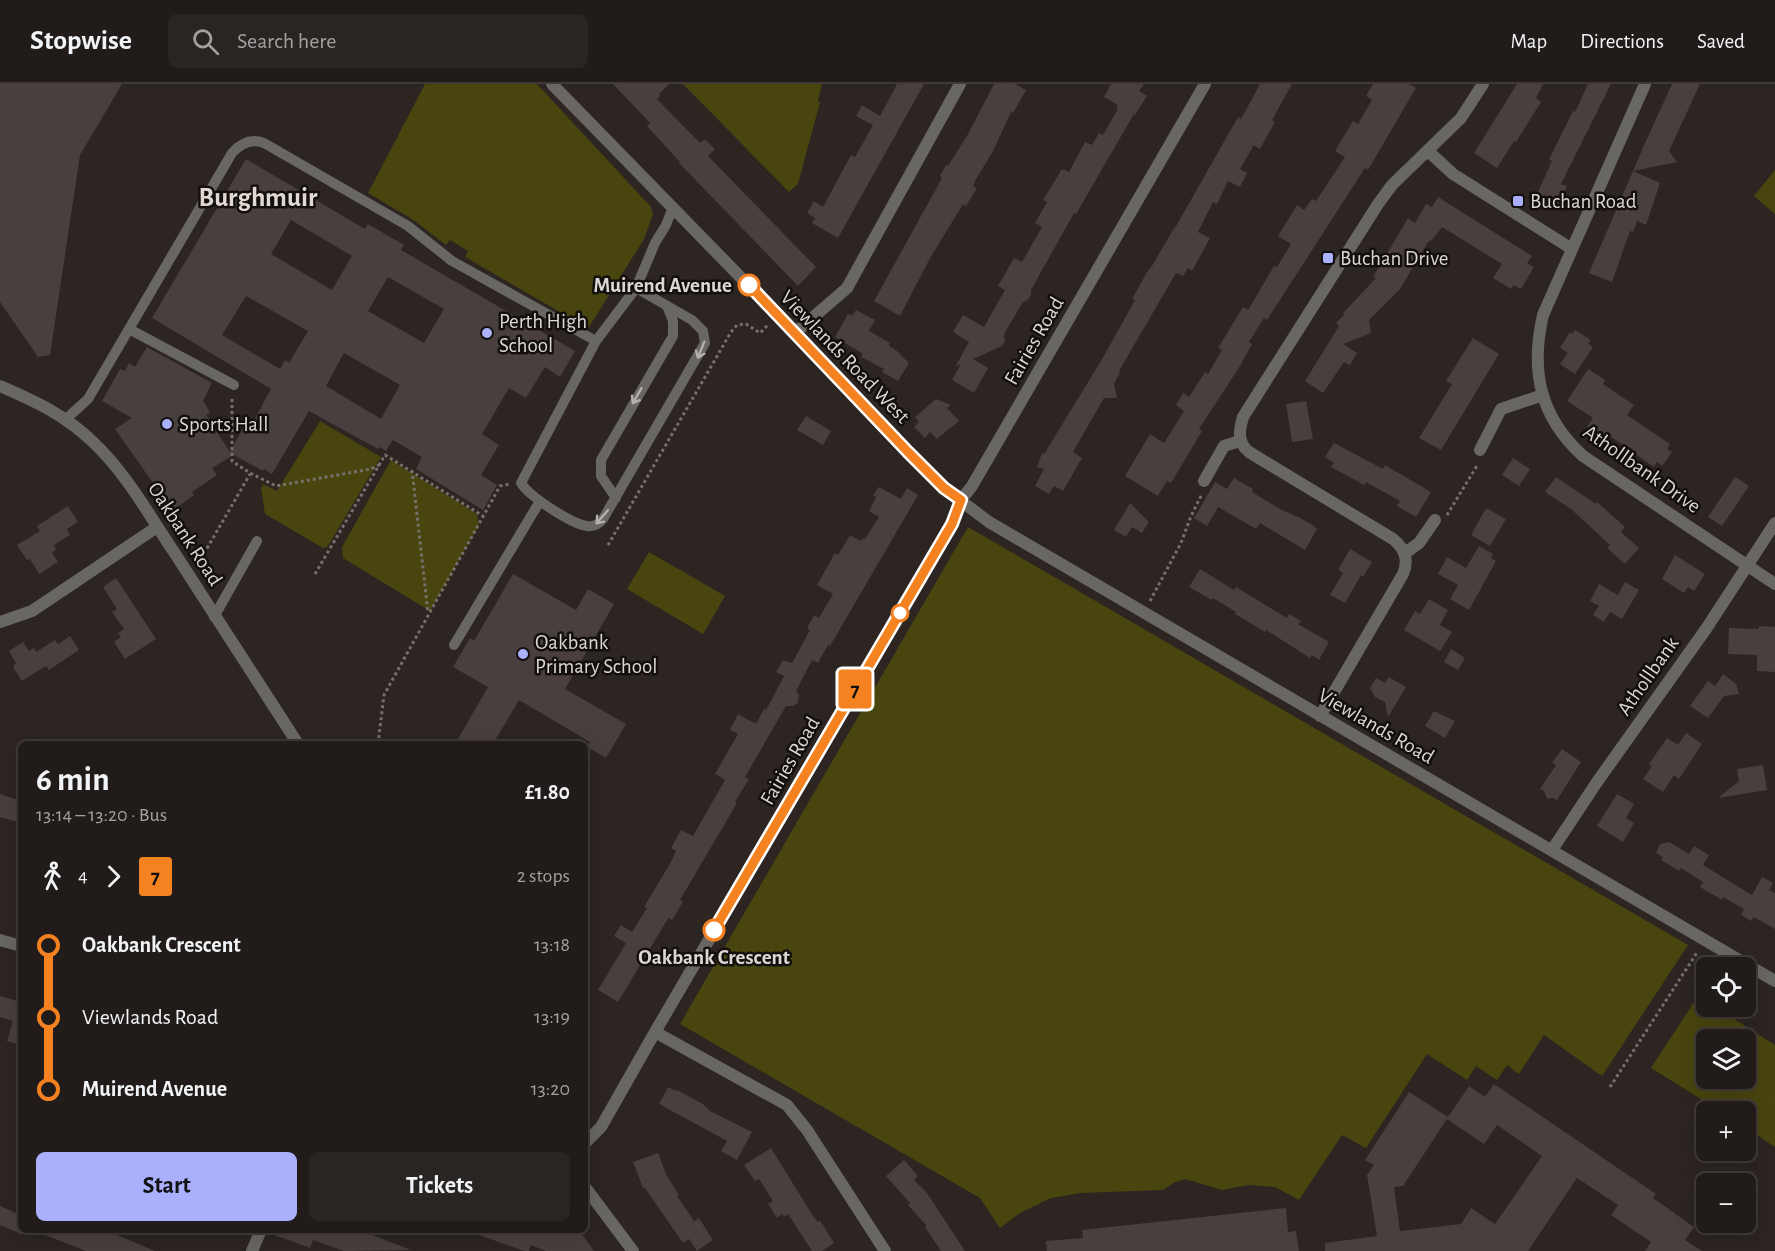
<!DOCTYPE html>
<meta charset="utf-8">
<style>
:root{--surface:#211c19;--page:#292522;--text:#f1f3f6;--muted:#a2a1a2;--line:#3e3a38;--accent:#aab0fb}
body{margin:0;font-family:"Alegreya Sans",sans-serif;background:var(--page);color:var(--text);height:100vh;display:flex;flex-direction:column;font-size:22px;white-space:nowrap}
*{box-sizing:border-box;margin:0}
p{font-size:20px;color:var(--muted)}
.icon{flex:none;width:33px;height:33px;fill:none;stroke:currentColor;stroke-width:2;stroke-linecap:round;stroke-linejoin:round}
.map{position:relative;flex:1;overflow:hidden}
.details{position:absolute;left:18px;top:657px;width:570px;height:492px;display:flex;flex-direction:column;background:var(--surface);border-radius:9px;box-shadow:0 6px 24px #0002,0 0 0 2px var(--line)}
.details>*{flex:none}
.badge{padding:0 12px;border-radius:4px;font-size:21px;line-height:39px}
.tools{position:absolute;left:1696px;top:873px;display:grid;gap:12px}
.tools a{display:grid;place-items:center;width:60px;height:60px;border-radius:9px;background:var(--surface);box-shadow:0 6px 24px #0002,0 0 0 2px var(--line);font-size:30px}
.map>.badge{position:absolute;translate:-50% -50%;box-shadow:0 0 0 3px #fff}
.legs{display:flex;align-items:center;gap:9px;height:66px;padding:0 18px;font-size:20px}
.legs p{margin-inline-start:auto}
.summary{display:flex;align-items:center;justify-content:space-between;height:102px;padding:0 18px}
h1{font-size:33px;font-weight:600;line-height:45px}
.primary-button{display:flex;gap:12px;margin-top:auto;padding:12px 18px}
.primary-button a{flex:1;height:69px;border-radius:9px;background:var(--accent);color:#111;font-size:24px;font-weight:600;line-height:69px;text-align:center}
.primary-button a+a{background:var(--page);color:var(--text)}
ul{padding:0 18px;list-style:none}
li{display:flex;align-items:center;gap:21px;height:72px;font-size:22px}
li i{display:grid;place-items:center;width:9px;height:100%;margin:0 8px;background:currentColor}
li i::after{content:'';width:15px;height:15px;margin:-8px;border:4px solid;border-radius:50%;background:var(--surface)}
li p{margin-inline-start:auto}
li:first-child i{background:linear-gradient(#0000 50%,currentColor 0)}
li:last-child i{background:linear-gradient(currentColor 50%,#0000 0)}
header{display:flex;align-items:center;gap:36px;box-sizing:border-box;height:84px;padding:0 30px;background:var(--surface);border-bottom:2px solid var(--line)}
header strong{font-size:28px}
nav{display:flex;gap:33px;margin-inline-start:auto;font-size:21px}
.search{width:420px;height:54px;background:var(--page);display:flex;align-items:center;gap:15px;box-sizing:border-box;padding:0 21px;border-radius:9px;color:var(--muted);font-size:22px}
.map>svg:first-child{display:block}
.green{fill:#48450f;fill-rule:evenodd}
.building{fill:#493f3e;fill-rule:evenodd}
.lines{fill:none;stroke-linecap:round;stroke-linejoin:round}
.path{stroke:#76706c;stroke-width:3;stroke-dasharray:3 3;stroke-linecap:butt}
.service{stroke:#696763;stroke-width:10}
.minor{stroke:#696763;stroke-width:12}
.tertiary{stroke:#696763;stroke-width:12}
.oneway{stroke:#b4b0ac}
.line-1-casing{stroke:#fff;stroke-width:14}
.line-1{stroke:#f58220;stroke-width:9}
.poi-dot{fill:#aab0fb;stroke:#120f0d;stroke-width:2}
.stop-1-dot{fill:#fff;stroke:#f58220;stroke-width:3}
.labels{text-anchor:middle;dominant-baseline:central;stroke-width:5;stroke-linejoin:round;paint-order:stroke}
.poi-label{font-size:21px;fill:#dcd7d4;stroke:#120f0d;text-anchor:start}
.stop-label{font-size:21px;font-weight:bold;fill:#dcd7d4;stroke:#120f0d;text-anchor:end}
.street-label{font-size:21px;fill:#dcd7d4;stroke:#120f0d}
.district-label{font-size:27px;font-weight:bold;fill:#e1d8d2;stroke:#120f0d}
</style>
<header>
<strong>Stopwise</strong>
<div class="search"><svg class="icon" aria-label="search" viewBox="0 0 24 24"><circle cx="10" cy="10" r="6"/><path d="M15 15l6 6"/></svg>Search here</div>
<nav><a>Map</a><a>Directions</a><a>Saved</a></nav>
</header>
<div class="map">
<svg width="1775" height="1167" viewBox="0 0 1775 1167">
<rect width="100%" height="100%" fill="#2c2521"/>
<path class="green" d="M425 0H537L651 123 653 130 644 155 589 243 584 242 465 173 468 167 450 156 446 161 412 135 368 109Z
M683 0H822L818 17 820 18 798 100 789 108Z
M1775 86V130L1754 112Z
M320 337 381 373 328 462 323 464 265 430 261 404 263 400 277 407Z
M391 376 477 430 479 441 430 527 343 474 342 463Z
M968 443 1688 861 1602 992 1544 951 1519 990 1507 981 1497 996 1476 982 1467 996 1427 970 1366 1064 1342 1051 1299 1116 1275 1103 1248 1101 1222 1106 1185 1095 1175 1098 1163 1106 1080 1109 1051 1114 1020 1129 1000 1144 980 1114 680 940Z
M649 468 725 512 703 550 627 505Z
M1698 912 1707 918V922L1715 923 1775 961V1063L1746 1044V1028L1720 1027 1651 984ZM1707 956H1746V994H1707Z"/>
<path class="building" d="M0 0H122L80 71 50 271 38 273 0 218Z
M613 0H669L659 10 660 12 657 15 700 59 705 55 715 65 708 72 816 183 798 202 679 79 680 78 647 42 650 39Z
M897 0H924L838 154 812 139 815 134 807 129 814 117 823 123 851 71 855 73 873 41 856 32 862 21 880 32Z
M994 0H1015L1026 6 1013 29 1011 28 993 67 975 97 973 102 977 104 966 122 963 120 929 176 900 232 874 217 942 94 940 92 946 81 948 82 968 50Z
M1111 0H1144L1139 7 1147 12 1135 31 1134 30 1076 130 1074 129 1031 206V211L1028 216 1023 218 1004 250 1005 257 1002 262 973 275 988 284 974 309 952 296 961 280 955 283 969 258 953 248 963 231 984 243 1005 206 998 202 1014 174 1022 178 1042 143 1035 139 1047 118 1043 116 1051 103 1062 85 1069 88 1085 58 1092 61 1099 49 1103 51 1118 25 1116 24 1118 21 1104 13Z
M1260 0H1292L1272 36 1275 38 1260 65 1254 61 1240 85 1247 89 1240 103 1228 97 1217 120 1213 118 1198 148 1210 154 1192 187 1188 184 1183 192 1176 189 1119 287 1120 288 1114 300 1117 314H1104L1073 368 1082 374 1063 407 1054 402 1049 410 1035 402 1044 385 1037 383 1042 369 1044 370 1101 277 1135 216 1132 215 1147 188 1152 182 1174 144H1175L1238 33 1241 35Z
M1373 0H1409L1416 4 1368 86 1365 84 1267 236 1264 234 1249 258 1252 260 1240 282 1199 345 1202 347 1171 399 1167 397 1158 412 1125 392 1150 350 1164 359 1184 327 1176 321 1183 309 1189 313 1205 288 1208 290 1222 266 1218 264 1243 223 1248 226 1274 182 1277 183 1291 160 1278 152 1297 121 1304 126 1312 115 1316 117 1345 73 1335 67 1353 37 1358 40 1372 16 1366 12Z
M1517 0H1543L1536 14 1541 18 1516 58 1514 57 1497 84 1474 69Z
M1588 0H1611L1561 100 1567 102 1559 120 1537 110 1552 77 1549 76 1558 57 1573 27 1575 28Z
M1672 0H1700L1669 67 1677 78 1633 87 1660 99 1646 141 1637 137 1633 148 1630 147 1612 198 1589 189 1645 59Z
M246 75 365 145 368 140 404 161 401 166 575 267 560 293 545 283 526 314 509 304 482 350 499 361 481 391 497 401 483 426 416 385 422 373 393 356 386 367 380 363 378 365 309 327 272 390 264 385 263 387 230 369 232 372 212 384 217 391 192 408 194 411 175 425 172 421 170 423 115 345 132 334 102 317 120 285 125 287 129 279 135 283 147 263 212 299 203 317 210 328 206 331 230 368 243 344 245 345 250 337 253 338 271 305 152 234ZM291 136 352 172 332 206 271 170ZM388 193 444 225 424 259 368 227ZM246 212 308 247 289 279 285 276 280 285 222 251ZM344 269 400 301 381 335 326 302Z
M1438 113 1532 172 1527 179 1534 183 1521 205 1514 201 1511 205 1493 194 1502 180 1442 143 1433 155 1428 158 1400 205 1369 236 1371 249 1343 260 1357 269 1350 281 1344 278 1323 309 1305 297 1339 242 1336 239 1344 231 1343 229 1376 194 1373 193 1408 134 1415 139 1426 120 1432 123Z
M856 226 875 236 869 247 890 259 889 262 897 267 909 279 898 297 882 288 884 285 861 273 863 270 835 253 848 230 852 232Z
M1575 246 1591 256 1588 260 1593 263 1575 290 1560 280 1568 269 1560 264 1570 248 1572 250Z
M1473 254 1499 270 1441 366 1419 354 1452 300 1446 297Z
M1588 285 1605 296 1603 300 1634 321 1627 331 1670 360 1667 365 1672 368 1662 382 1657 378 1654 383 1606 349 1603 354 1587 343 1593 334 1567 317Z
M936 315 951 321 947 324 959 337 937 355 930 348 925 354 914 343 919 338 915 333Z
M1306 317 1313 355 1292 358 1286 320Z
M806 332 831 347 823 361 797 346Z
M1334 359 1383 385 1385 381 1431 408 1416 433 1397 422 1400 417 1366 398 1364 401 1331 383 1334 379 1325 373Z
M1513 374 1530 385 1519 402 1502 391Z
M1556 393 1596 420 1597 418 1625 443 1621 448 1639 464 1625 480 1607 464 1610 461 1571 425 1545 408Z
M1735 393 1749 402 1722 442 1708 433Z
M1234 394 1253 405 1252 408 1280 425 1297 433V432L1314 442 1317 445 1305 466 1260 439 1256 445 1218 423 1207 442 1194 434 1215 398 1227 405Z
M879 403 901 415 907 404 918 411 830 562 828 561 818 579 812 576 796 607 799 611 798 619 793 622H786L745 693 749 695 735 718 737 719 680 816 683 818 672 836 669 834 667 836 618 918 598 906 626 859 614 852 621 841 632 848 647 824 644 823 671 778 676 767 671 764 681 746 693 752 725 696 715 690 738 650 730 646 738 630 756 640 764 625 766 626 784 592 776 588 783 576 792 579 810 546 807 544 814 531 819 534 833 510 817 501 835 469 838 471 850 451 861 457 863 454 865 455 879 433 869 427 876 413 873 411Z
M1130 419 1149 438 1142 449 1132 443 1126 453 1114 446Z
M68 422 78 438 67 445 70 451 54 461 56 466 52 469 58 478 39 490 30 475 27 476 17 461 40 447 37 442Z
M1486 424 1506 435 1490 462 1471 451Z
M1479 462 1493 470 1491 474 1496 477 1469 526 1450 515 1458 501 1438 490 1447 473 1466 484Z
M1350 465 1372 478 1363 493 1361 491 1345 519 1330 511 1343 489 1338 486Z
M1675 471 1705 490 1694 507 1688 503 1684 509 1662 495Z
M1200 485 1234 506 1236 503 1287 534 1289 530 1301 537 1298 540 1329 558 1319 576 1312 571 1310 574 1266 546 1265 548 1235 530 1236 528 1213 514 1212 516 1189 503Z
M513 490 576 526 588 505 614 520 565 605 626 640 606 674 587 663 590 658 519 616 493 660H455L488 603 453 583 470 554 474 557Z
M116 494 156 555 125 575 114 558 121 553 118 549 124 545 112 528 117 525 103 503Z
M1625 498 1639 506 1622 535 1610 528 1604 538 1593 531 1599 522 1590 517 1599 500 1618 511Z
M1429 515 1448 526 1440 541 1452 548 1440 567 1404 546 1415 527 1420 530Z
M1759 542 1775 543V588L1757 587V571L1728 570 1729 544 1759 545Z
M70 552 79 566 49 586 46 582 22 597 13 583 16 579 9 567 23 558 29 567 34 564 36 568 55 556 58 560Z
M1451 565 1465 574 1458 586 1444 578Z
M1723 590 1736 600 1739 610 1724 612 1708 634 1690 622 1708 597 1715 602Z
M1389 593 1406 603 1388 633 1385 618 1375 613 1370 604 1376 594 1385 599Z
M1434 627 1455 637 1445 654 1425 642Z
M1686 649 1702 660 1679 695 1674 691 1663 708 1643 695 1652 682 1649 680 1667 654 1678 661Z
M1562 665 1581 678 1557 716 1553 714 1547 715 1544 707 1540 705 1556 681 1552 679Z
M1763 681 1767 706 1718 714 1739 697 1737 685Z
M0 710 21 717V739L0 733Z
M1617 710 1634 720 1626 734 1634 739 1623 758 1597 742Z
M1669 758 1689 770 1694 762 1709 771 1703 781 1752 811 1762 793 1773 799 1769 806 1775 809V845L1754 833 1751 837 1741 831 1744 825 1723 813 1722 816 1700 803 1703 798 1681 784 1679 787 1661 776 1663 773 1656 769 1660 760Z
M0 912 21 918V961L7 957 13 937 0 933Z
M1494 1000 1656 1110 1653 1114 1694 1143 1685 1156 1702 1167H1645L1651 1158 1611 1131 1618 1121 1577 1094 1528 1167H1325V1159L1377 1152 1367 1091 1374 1081 1365 1076 1409 1008 1448 1033 1469 1002 1485 1013ZM1447 1035 1484 1060 1497 1041 1542 1072 1495 1140 1471 1124 1461 1140 1400 1147 1394 1103 1403 1102Z
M668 1003 676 1007 677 1006 703 1020 710 1027 752 1048 737 1076 721 1067 727 1057 659 1020Z
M771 1064 813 1132 818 1138 820 1136 834 1159 822 1167H812L788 1130 784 1133 782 1130 777 1134 768 1120 773 1117 759 1095 755 1097 744 1081Z
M658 1069 667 1092 679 1111 677 1112 694 1137 699 1134 713 1156 697 1167 689 1155 683 1159 645 1104H643L633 1078Z
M904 1076 918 1092 914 1096 927 1109 965 1167H941L925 1143 927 1142 908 1121 910 1119 886 1092Z
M0 1122 21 1131V1150L0 1141Z
M1286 1124 1288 1148 1296 1147 1299 1167H1047L1046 1157 1083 1154 1082 1146Z
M105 1146 155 1167H86L35 1147Z
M269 1146H359L411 1166 344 1167 313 1156 310 1164 269 1149Z
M471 1146H579L594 1167H546L531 1161 529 1167H524L471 1148Z"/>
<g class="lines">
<path class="path" d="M232 315V377L250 389 276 402 371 385 379 381
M412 386 428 529
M1447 431 1478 380
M608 461 731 248 737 241 746 240 760 249 768 241
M198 480 250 390
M315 490 385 371 483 432
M1150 517 1181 459 1191 432 1202 410
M378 660 384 611 500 402 510 400
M1610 1003 1698 867"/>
<path class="service" d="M636 204 692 236 703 247 705 259 603 435C599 440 594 443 587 442 571 440 529 412 521 399L596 257 636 204 655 159 666 141 673 123
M129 245 234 301
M66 335 88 315 232 69C241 59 251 54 264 59L408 142 452 177 596 257
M616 414 601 392V376L673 252V237L667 222
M214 533 257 457
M454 561 540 417"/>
<path class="minor" d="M552 0 795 249 908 368 944 404 989 438 1775 897
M1645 0 1543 231C1530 287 1540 333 1583 372L1775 500
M1428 67 1453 90 1572 165
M795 249 847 204 960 0
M1480 366 1501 325 1543 311
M1204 397 1224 362 1240 357
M1405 469 1419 459 1435 436
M0 538 32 527 157 443
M1320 632 1403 490C1409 476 1405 465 1393 455L1249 368C1237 358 1239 347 1243 333L1378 120 1392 101 1461 34 1483 0
M1552 766 1597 698 1706 545 1775 439
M0 856 21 862
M655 948 787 1021 807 1046 885 1167
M585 1059 601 1043 655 948 952 440 961 416 972 402 1205 0
M252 1167 261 1146"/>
<path class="tertiary" d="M0 302C36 318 64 330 93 358 126 389 149 431 174 468 216 532 256 596 298 660
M585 1103 633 1167"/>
</g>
<defs><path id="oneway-shaft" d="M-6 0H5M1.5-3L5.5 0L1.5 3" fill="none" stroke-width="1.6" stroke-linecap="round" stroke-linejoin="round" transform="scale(1.5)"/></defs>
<g class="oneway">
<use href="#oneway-shaft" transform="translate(701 266) rotate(112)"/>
<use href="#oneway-shaft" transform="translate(637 312) rotate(120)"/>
<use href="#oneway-shaft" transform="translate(602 433) rotate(131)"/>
</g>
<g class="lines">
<g class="line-1-casing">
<path id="line-1" d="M714 846 952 440 961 416 944 404 908 368 749 201"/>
</g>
<use href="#line-1" class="line-1"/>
</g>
<g class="poi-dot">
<rect x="1512" y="111" width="12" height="12" rx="3"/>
<rect x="1322" y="168" width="12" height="12" rx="3"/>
<circle cx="487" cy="249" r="6"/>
<circle cx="167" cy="340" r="6"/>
<circle cx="523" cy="570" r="6"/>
</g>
<g class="stop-1-dot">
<circle cx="749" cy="201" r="10"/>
<circle cx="900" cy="529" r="8"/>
<circle cx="714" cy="846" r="10"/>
</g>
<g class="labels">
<g class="poi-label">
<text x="1530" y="117">Buchan Road</text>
<text x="1340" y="174">Buchan Drive</text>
<text x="499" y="237">Perth High<tspan x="499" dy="24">School</tspan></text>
<text x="179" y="340">Sports Hall</text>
<text x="535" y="558">Oakbank<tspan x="535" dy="24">Primary School</tspan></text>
</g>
<g class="stop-label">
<text x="732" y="201">Muirend Avenue</text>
<text x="714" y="873" text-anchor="middle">Oakbank Crescent</text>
</g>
<g class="street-label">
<text transform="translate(1034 257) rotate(-60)">Fairies Road</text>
<text transform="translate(845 273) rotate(46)">Viewlands Road West</text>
<text transform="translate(1642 385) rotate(35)">Athollbank Drive</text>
<text transform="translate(185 450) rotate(57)">Oakbank Road</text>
<text transform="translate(1648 592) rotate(-55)">Athollbank</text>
<text transform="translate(1376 642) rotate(30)">Viewlands Road</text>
<text transform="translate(790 677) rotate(-60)">Fairies Road</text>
</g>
<g class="district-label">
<text x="258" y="113">Burghmuir</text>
</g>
</g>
</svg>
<div class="tools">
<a><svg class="icon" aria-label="locate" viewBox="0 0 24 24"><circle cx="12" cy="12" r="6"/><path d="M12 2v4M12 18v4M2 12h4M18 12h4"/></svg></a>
<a><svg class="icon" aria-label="layers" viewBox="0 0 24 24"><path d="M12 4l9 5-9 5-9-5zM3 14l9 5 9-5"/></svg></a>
<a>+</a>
<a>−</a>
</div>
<b class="badge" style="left:855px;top:605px;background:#f58220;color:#111">7</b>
<section class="details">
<div class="summary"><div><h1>6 min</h1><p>13:14 – 13:20 · Bus</p></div><b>£1.80</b></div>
<div class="legs"><svg class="icon" aria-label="walk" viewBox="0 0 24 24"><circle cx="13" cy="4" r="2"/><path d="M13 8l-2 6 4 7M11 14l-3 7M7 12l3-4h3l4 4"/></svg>4<svg class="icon" aria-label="forward" viewBox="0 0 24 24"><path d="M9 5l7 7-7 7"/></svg><b class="badge" style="background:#f58220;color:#111">7</b><p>2 stops</p></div>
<ul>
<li><i style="color:#f58220"></i><b>Oakbank Crescent</b><p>13:18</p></li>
<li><i style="color:#f58220"></i><span>Viewlands Road</span><p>13:19</p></li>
<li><i style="color:#f58220"></i><b>Muirend Avenue</b><p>13:20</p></li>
</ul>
<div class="primary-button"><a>Start</a><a>Tickets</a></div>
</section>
</div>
